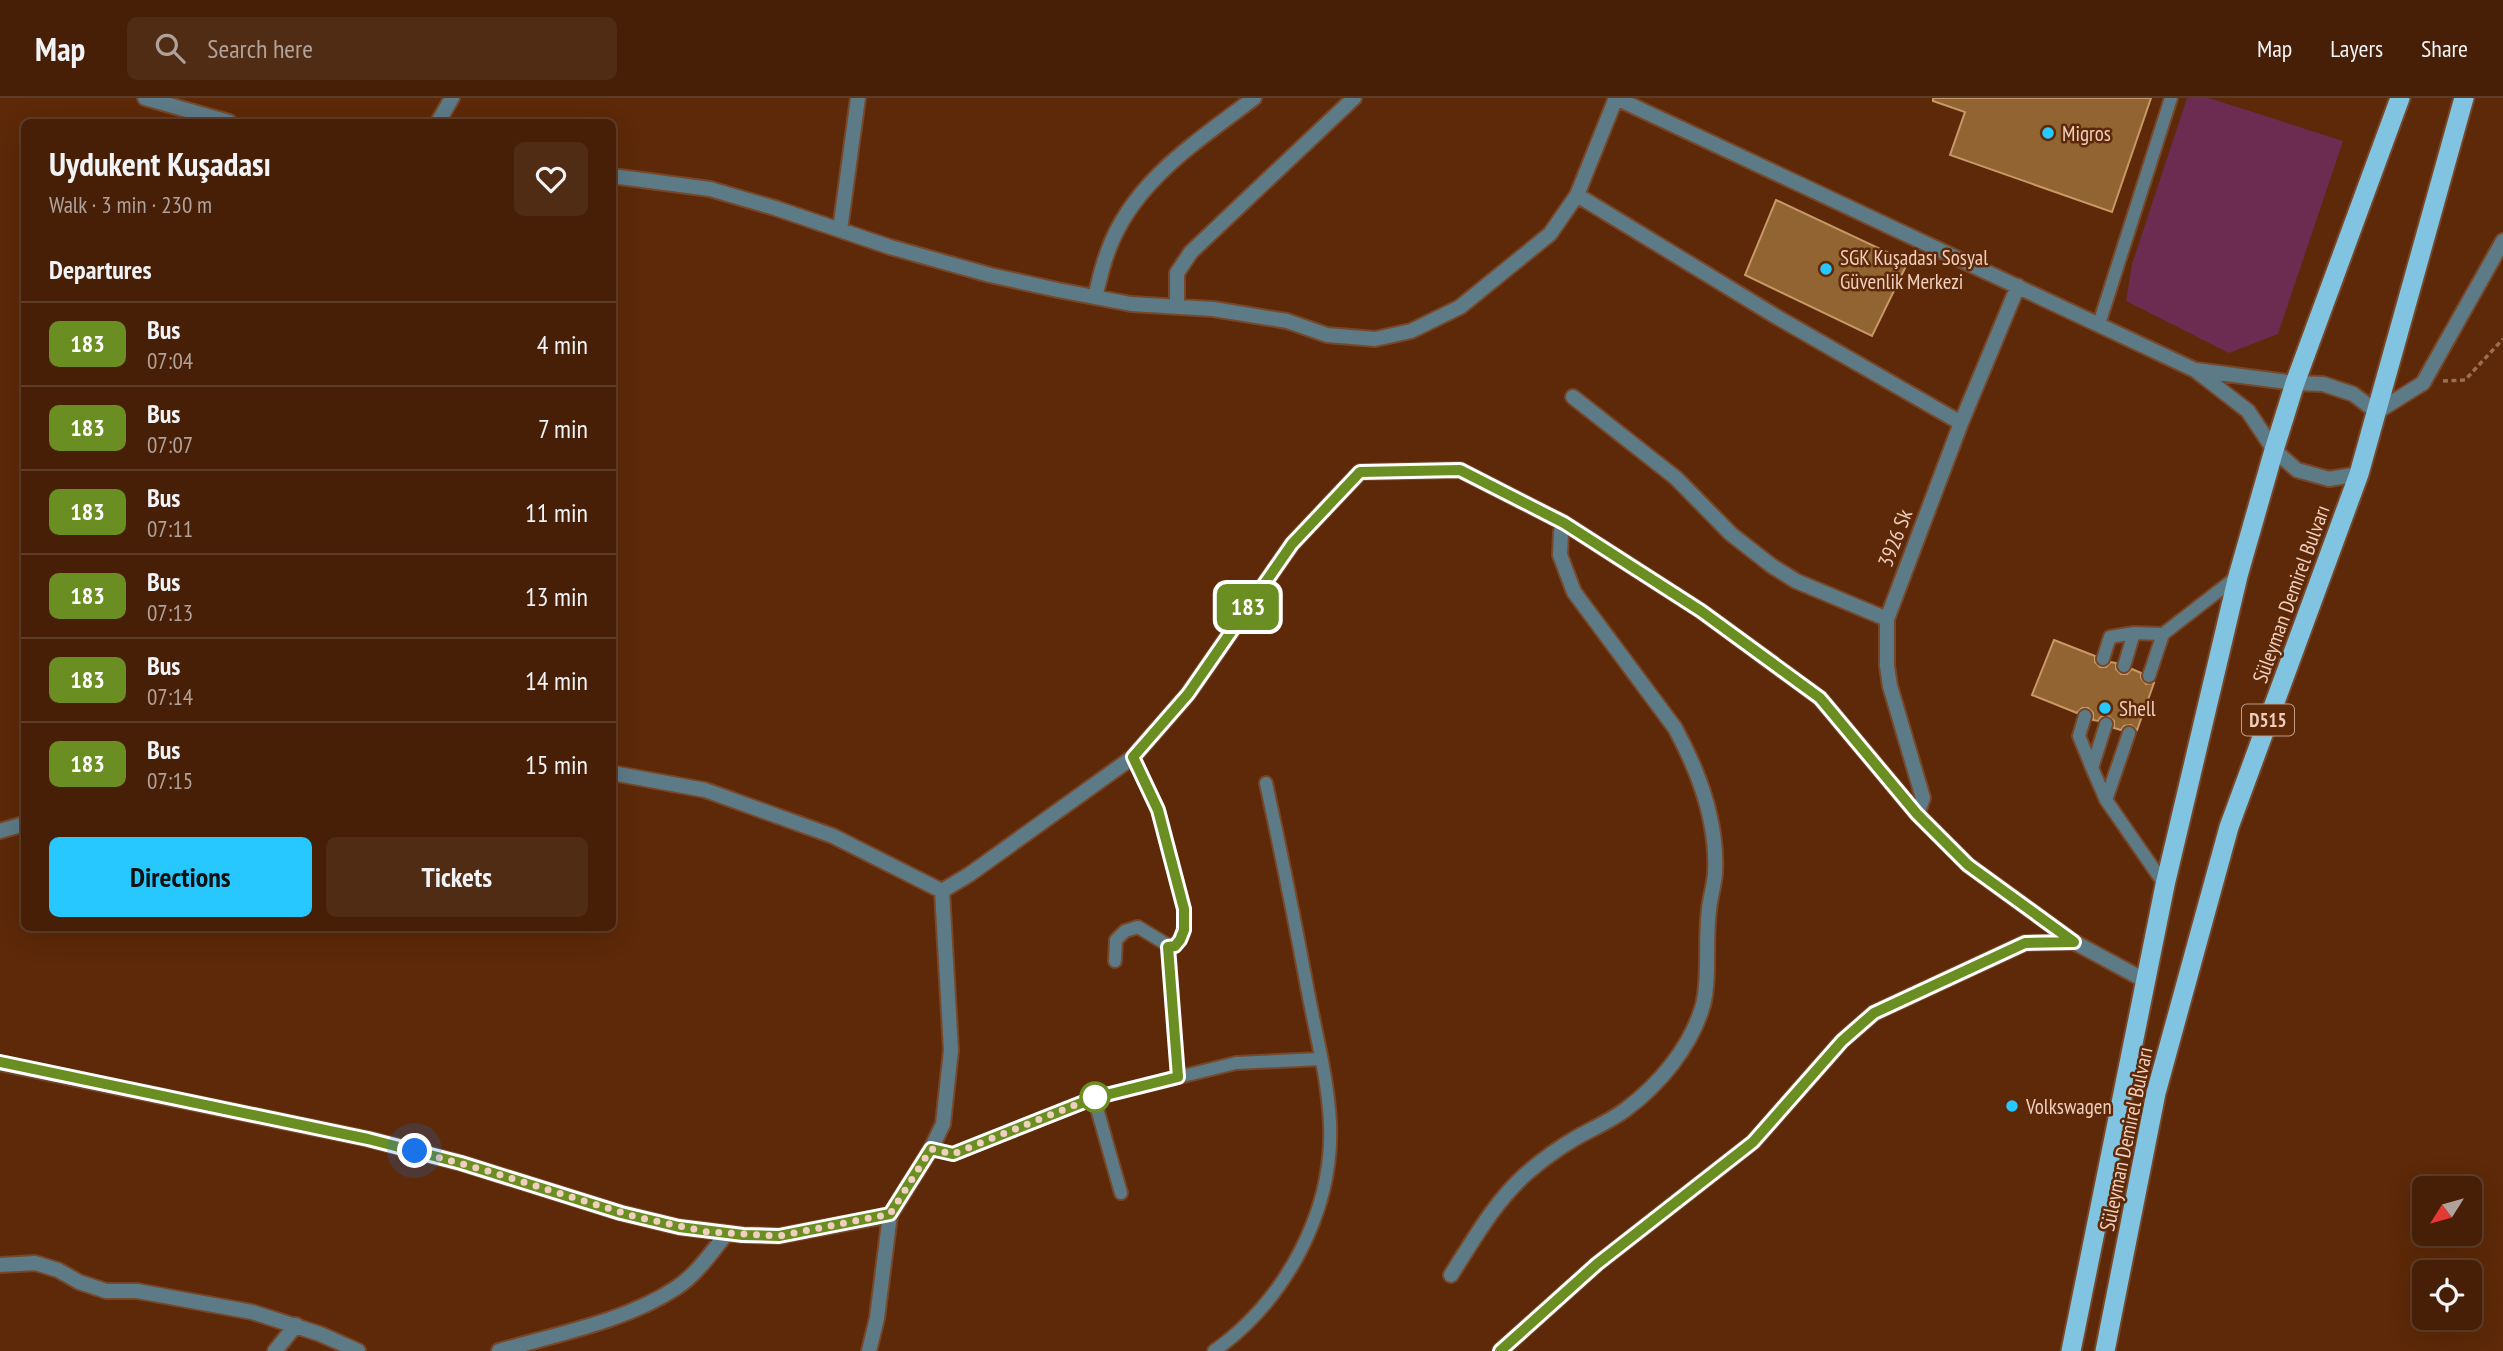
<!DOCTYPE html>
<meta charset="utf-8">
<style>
:root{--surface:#461f06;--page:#502c14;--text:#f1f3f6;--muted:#b0a29b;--line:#5e3d28;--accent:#27c8ff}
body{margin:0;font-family:"PT Sans Narrow",sans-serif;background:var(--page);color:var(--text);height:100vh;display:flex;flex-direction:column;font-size:26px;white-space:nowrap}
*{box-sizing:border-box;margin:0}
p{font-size:23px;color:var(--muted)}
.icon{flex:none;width:38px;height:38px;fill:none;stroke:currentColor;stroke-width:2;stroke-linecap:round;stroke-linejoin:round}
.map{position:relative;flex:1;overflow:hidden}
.details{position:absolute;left:21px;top:21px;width:595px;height:812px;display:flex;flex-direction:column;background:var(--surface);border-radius:10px;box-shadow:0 7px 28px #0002,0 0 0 2px var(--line)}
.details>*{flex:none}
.badge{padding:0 14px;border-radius:10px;font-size:24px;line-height:46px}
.needle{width:46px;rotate:233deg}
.fabs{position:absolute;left:2412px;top:1078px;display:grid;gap:14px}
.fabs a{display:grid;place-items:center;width:70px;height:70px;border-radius:10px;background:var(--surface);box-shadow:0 7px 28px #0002,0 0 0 2px var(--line);font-size:35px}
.you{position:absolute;width:35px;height:35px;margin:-18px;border:5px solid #fff;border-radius:50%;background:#1a73e8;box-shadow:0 0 0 10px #1a73e833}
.map>.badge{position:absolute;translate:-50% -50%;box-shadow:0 0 0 4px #fff}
h2{padding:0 28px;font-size:26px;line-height:63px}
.round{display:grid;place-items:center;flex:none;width:74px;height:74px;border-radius:10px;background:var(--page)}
.summary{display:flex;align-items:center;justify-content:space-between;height:119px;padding:0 28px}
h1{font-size:33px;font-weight:700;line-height:52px}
.action{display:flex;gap:14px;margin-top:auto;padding:14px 28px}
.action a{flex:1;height:80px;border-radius:10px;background:var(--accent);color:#111;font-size:28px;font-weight:700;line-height:80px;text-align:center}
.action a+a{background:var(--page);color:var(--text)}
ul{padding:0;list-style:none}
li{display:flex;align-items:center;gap:21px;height:84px;padding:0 28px;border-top:2px solid var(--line)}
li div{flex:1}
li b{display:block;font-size:26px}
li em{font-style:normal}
li .badge{min-width:77px;font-weight:700;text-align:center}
header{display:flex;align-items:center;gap:42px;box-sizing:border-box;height:98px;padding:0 35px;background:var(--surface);border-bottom:2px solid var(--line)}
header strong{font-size:33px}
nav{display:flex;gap:38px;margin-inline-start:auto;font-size:24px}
.search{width:490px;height:63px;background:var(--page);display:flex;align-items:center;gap:18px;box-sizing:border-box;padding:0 24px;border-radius:10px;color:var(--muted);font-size:26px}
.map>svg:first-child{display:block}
.green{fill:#6c2b50}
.building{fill:#916432;stroke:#c89866;stroke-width:2}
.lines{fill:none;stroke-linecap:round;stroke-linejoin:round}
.service-casing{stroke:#774729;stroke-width:16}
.minor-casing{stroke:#774729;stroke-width:18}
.tertiary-casing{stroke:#774729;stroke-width:18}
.trunk-casing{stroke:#774729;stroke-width:23}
.path{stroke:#9b6f55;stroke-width:3.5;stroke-dasharray:5 3.5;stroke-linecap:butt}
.service{stroke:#5d7a87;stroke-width:12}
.minor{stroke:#5d7a87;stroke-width:14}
.tertiary{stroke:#5d7a87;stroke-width:14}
.trunk{stroke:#80c4e2;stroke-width:19}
.line-casing{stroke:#fff;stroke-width:16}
.line{stroke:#6b8e23;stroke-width:10}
.walk{stroke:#f0cfbf;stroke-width:7;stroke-dasharray:0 12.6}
.poi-dot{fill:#27c8ff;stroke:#5d2908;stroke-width:2.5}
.stop-dot{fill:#fff;stroke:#6b8e23;stroke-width:3.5}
.labels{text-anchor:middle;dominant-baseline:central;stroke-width:5;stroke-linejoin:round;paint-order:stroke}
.shield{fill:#5d2908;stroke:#c49d88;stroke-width:2}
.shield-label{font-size:19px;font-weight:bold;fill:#f0cfbf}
.poi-label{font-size:21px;fill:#f0cfbf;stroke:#5d2908;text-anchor:start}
.street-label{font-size:21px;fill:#f0cfbf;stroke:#5d2908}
</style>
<header>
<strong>Map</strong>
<div class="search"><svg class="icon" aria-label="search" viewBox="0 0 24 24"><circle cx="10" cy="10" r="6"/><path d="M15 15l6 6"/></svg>Search here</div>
<nav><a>Map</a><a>Layers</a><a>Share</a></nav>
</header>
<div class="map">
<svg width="2503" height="1253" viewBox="0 0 2503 1253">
<rect width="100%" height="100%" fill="#5d2908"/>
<path class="green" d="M2187 0H2209L2343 43 2278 236 2229 255 2126 203 2132 166Z"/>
<path class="building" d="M1933 0H2151L2112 114 1950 57 1965 14 1933 3Z
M1776 102 1908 164 1872 238 1745 177Z
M2054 542 2095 558V564L2100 569H2106L2111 564 2116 565V571L2121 576H2127L2132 571 2141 575V580L2146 586 2154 585 2137 632 2131 627 2124 628 2121 632 2114 630V623L2108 618 2101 619 2098 623 2093 622V615L2088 610H2082L2077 615 2032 597Z"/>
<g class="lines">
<g class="service-casing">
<path id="service" d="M2099 226 2171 0
M2103 561 2110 539 2134 535 2163 536 2238 478
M2124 568 2134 535
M2149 578 2163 536
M2085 618 2079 638 2092 670
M2106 626 2092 670 2106 702 2165 787
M2106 702 2129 635
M1168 849 1178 979
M1115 863 1116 842 1125 833 1138 829 1171 849C1185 842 1185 825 1184 811L1158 712 1133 659
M1094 1000 1121 1095
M931 1051 953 1056 1094 1000 1236 965 1320 961
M1214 1253C1285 1203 1334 1113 1330 1025 1328 981 1316 937 1308 894 1295 824 1281 754 1266 685"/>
</g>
<g class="minor-casing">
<path id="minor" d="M145 0 229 24
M1616 0 2195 272 2248 313 2274 352 2297 372 2329 381 2359 376
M438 24 452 0
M612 78 710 91 775 110 890 149 990 177 1058 192 1131 206 1213 211 1287 223 1327 237 1375 241 1411 233 1460 209 1550 136 1577 97 1616 0
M1577 97 1777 219 1961 325
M840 132 858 0
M1095 199C1099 184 1102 168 1108 153 1133 83 1198 43 1254 0
M1177 209V175L1191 154 1354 0
M2196 272 2295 285 2323 286 2353 296 2377 314
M1573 299 1676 380 1731 436 1772 468 1796 483 1887 521
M612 675 705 692 833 738 942 793
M1917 716 1923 700 1890 588 1887 568V521L1961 325 2018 188
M0 733 24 726
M942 793 970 776 1133 659 1188 596 1292 446 1360 374 1460 372 1564 425 1701 513 1820 600 1917 716 1968 767 2074 844
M0 965 368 1041 461 1065 621 1115 679 1129 743 1137 779 1138 890 1117
M0 1167 35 1165 58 1172 79 1184 106 1193H137L252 1214 320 1236 358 1253
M1451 1177C1474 1141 1495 1103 1527 1075 1542 1062 1557 1051 1574 1041 1591 1031 1609 1024 1625 1012 1659 987 1691 949 1703 907 1710 880 1705 842 1709 812 1710 800 1714 788 1715 776 1718 724 1699 674 1675 630L1574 494 1560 457 1561 434 1564 425
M275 1253 296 1227
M499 1253C557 1236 626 1223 676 1190 696 1177 712 1154 727 1135
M869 1253 877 1220 890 1117 931 1051 943 1026 951 952 942 793
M1500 1253 1597 1166 1753 1044 1842 943 1874 915 2025 845 2074 844 2146 883"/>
</g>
<g class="tertiary-casing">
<path id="tertiary" d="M2377 314 2423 285 2503 143"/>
</g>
<g class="trunk-casing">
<path id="trunk" d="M2071 1253 2165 787 2238 478 2274 352 2295 285 2400 0
M2105 1253 2156 995 2229 729 2359 376 2464 0"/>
</g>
<path class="path" d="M2443 283 2465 282 2503 241"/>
<use href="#service" class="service"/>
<use href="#minor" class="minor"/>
<use href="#tertiary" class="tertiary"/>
<use href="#trunk" class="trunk"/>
</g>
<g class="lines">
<g class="line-casing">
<path id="line" d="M0 964 368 1041 461 1065 621 1115 679 1129 743 1137 779 1138 890 1116 931 1051 953 1056 1094 1000 1178 979 1168 849 1175 848 1180 842 1184 832V811L1158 712 1133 659 1188 596 1292 446 1360 374 1460 372 1564 425 1701 513 1820 600 1917 716 1968 767 2074 844 2025 845 1874 915 1842 943 1753 1044 1597 1166 1500 1253"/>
</g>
<use href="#line" class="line"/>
<path class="walk" d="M415 1053 488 1073 636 1119 708 1134 779 1138 890 1116 931 1051 953 1056 1095 999"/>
</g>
<g class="poi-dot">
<circle cx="2048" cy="35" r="7"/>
<circle cx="1826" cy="171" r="7"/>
<circle cx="2105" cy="610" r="7"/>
<circle cx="2012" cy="1008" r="7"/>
</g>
<circle class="stop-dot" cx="1095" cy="999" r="14"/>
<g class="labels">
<rect class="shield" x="2242" y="606.5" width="52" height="31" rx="5"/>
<g class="shield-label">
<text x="2268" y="622">D515</text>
</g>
<g class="poi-label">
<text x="2062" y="35">Migros</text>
<text x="1840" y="159">SGK Kuşadası Sosyal<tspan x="1840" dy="24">Güvenlik Merkezi</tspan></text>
<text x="2119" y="610">Shell</text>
<text x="2026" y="1008">Volkswagen</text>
</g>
<g class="street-label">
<text transform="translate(1895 440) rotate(-69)">3926 Sk</text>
<text transform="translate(2291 496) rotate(-70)">Süleyman Demirel Bulvarı</text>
<text transform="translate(2126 1041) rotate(-78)">Süleyman Demirel Bulvarı</text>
</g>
</g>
</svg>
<div class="fabs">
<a><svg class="needle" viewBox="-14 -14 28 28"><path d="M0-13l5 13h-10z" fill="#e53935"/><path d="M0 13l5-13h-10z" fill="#b0a29b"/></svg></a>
<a><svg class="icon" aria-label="locate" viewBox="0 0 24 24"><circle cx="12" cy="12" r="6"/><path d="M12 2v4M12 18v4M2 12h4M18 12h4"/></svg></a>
</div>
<div class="you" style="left:415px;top:1053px"></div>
<b class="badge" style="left:1248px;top:509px;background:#6b8e23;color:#fff">183</b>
<section class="details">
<div class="summary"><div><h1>Uydukent Kuşadası</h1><p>Walk · 3 min · 230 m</p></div><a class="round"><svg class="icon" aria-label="heart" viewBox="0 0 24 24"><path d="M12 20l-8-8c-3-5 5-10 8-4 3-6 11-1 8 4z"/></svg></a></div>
<h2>Departures</h2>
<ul>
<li><span class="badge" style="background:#6b8e23;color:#fff">183</span><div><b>Bus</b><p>07:04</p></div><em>4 min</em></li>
<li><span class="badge" style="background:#6b8e23;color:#fff">183</span><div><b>Bus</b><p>07:07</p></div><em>7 min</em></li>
<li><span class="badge" style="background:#6b8e23;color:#fff">183</span><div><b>Bus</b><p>07:11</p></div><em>11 min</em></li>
<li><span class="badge" style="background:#6b8e23;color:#fff">183</span><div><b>Bus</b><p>07:13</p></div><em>13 min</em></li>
<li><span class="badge" style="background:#6b8e23;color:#fff">183</span><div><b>Bus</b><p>07:14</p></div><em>14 min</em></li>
<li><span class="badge" style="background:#6b8e23;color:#fff">183</span><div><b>Bus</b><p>07:15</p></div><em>15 min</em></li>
</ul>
<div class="action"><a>Directions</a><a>Tickets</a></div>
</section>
</div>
